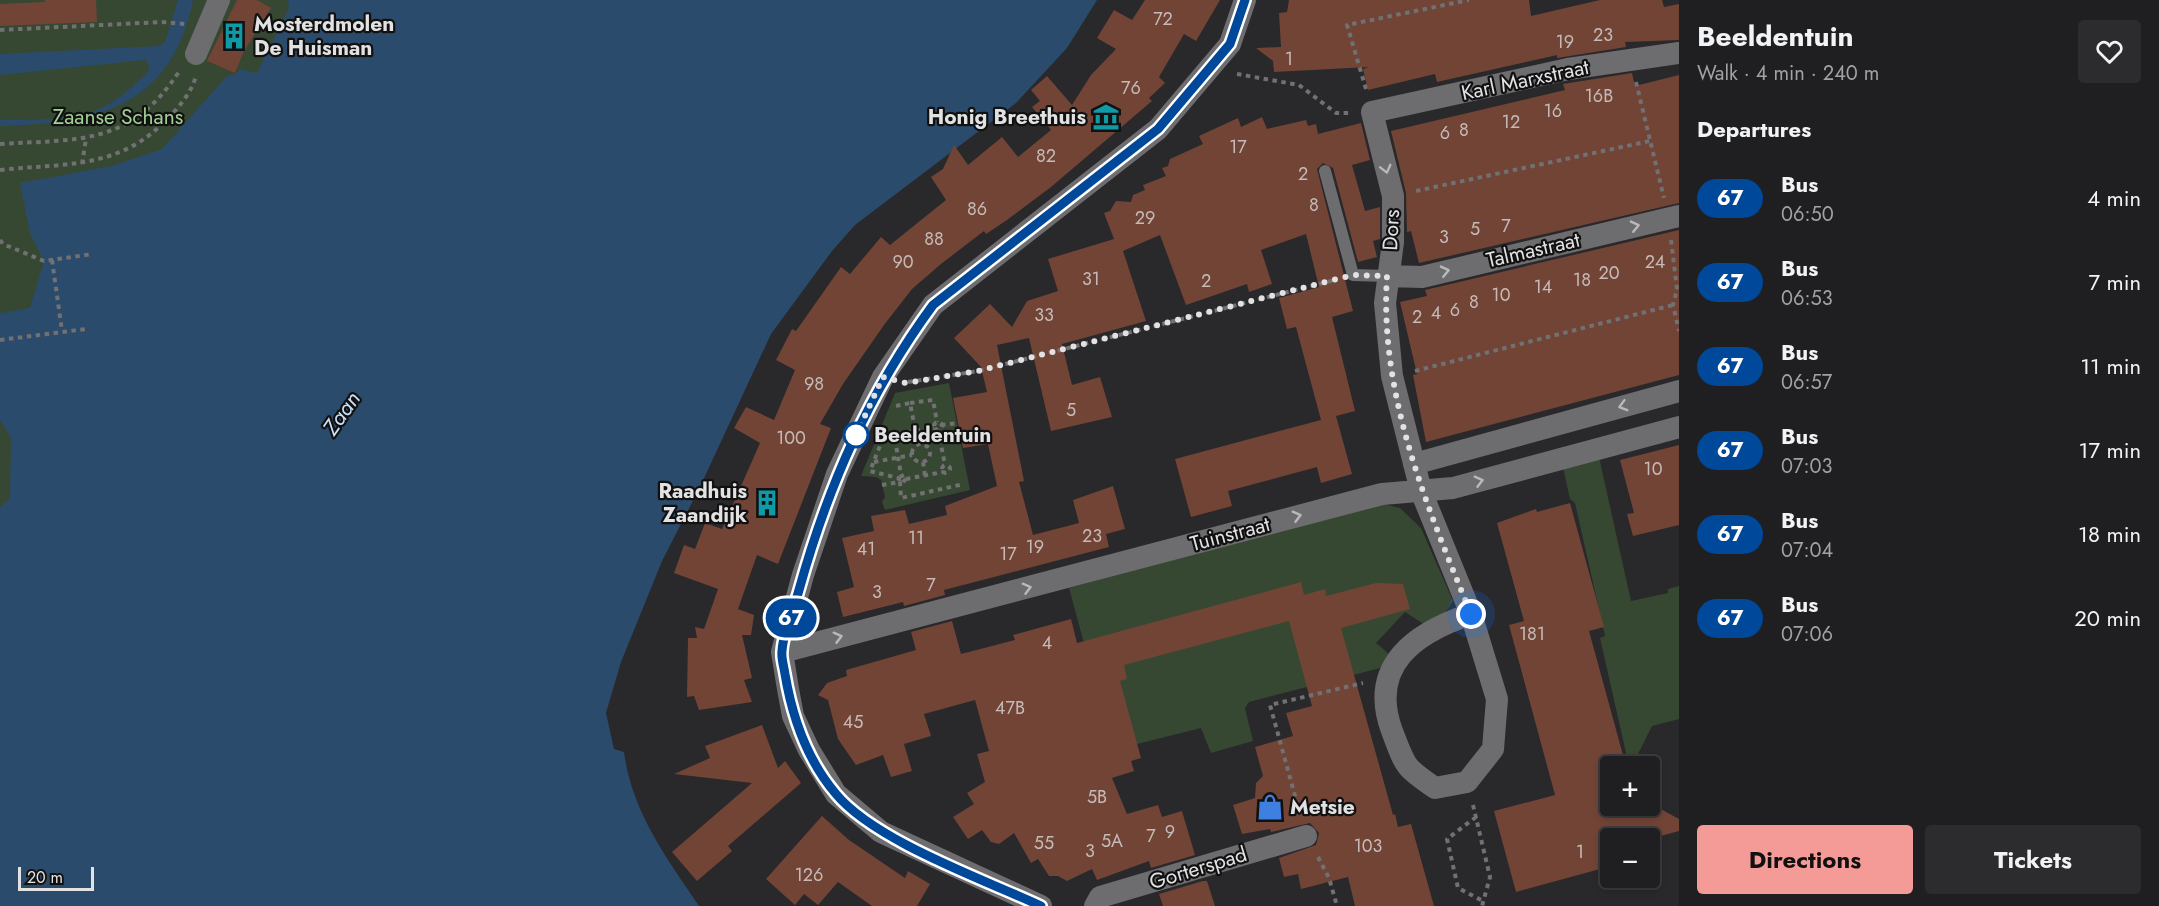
<!DOCTYPE html>
<meta charset="utf-8">
<style>
:root{--surface:#1f1e20;--page:#2c2b2d;--text:#f1f3f6;--muted:#a1a2a5;--line:#3c3c3e;--accent:#f59b97}
body{margin:0;font-family:Jost,sans-serif;background:var(--page);color:var(--text);height:100vh;display:flex;flex-direction:column;font-size:22px;white-space:nowrap}
*{box-sizing:border-box;margin:0}
p{font-size:20px;color:var(--muted)}
.icon{flex:none;width:33px;height:33px;fill:none;stroke:currentColor;stroke-width:2;stroke-linecap:round;stroke-linejoin:round}
.map{position:relative;flex:1;overflow:hidden}
.panel{display:flex;flex-direction:column;background:var(--surface);width:480px}
.panel>*{flex:none}
.badge{padding:0 12px;border-radius:20px;font-size:21px;line-height:39px}
.buttons{position:absolute;left:1600px;top:756px;display:grid;gap:12px}
.buttons a{display:grid;place-items:center;width:60px;height:60px;border-radius:6px;background:var(--surface);box-shadow:0 3px 9px #0003,0 0 0 2px var(--line);font-size:30px}
.scale{position:absolute;left:18px;bottom:15px;width:76px;box-sizing:border-box;padding-left:6px;border:3px solid #e2e2e3;border-top:0;font-size:16px;line-height:21px;white-space:nowrap;color:#e2e2e3;-webkit-text-stroke:4px #121112;paint-order:stroke}
.you{position:absolute;width:30px;height:30px;margin:-15px;border:4px solid #fff;border-radius:50%;background:#1a73e8;box-shadow:0 0 0 9px #1a73e833}
.map>.badge{position:absolute;translate:-50% -50%;box-shadow:0 0 0 3px #fff}
h2{padding:0 18px;font-size:22px;line-height:54px}
.round{display:grid;place-items:center;flex:none;width:63px;height:63px;border-radius:6px;background:var(--page)}
.head{display:flex;align-items:center;justify-content:space-between;height:102px;padding:0 18px}
h1{font-size:28px;font-weight:700;line-height:45px}
.button{display:flex;gap:12px;margin-top:auto;padding:12px 18px}
.button a{flex:1;height:69px;border-radius:6px;background:var(--accent);color:#111;font-size:24px;font-weight:700;line-height:69px;text-align:center}
.button a+a{background:var(--page);color:var(--text)}
ul{padding:0;list-style:none}
li{display:flex;align-items:center;gap:18px;height:84px;padding:0 18px}
li div{flex:1}
li b{display:block;font-size:22px}
li em{font-style:normal}
li .badge{min-width:66px;font-weight:700;text-align:center}
main{display:flex;flex:1;min-height:0}
.map>svg:first-child{display:block}
.green{fill:#364831}
.water{fill:#2b4b6c}
.building{fill:#714436}
.lines{fill:none;stroke-linecap:round;stroke-linejoin:round}
.path{stroke:#717072;stroke-width:4;stroke-dasharray:4.5 4.5;stroke-linecap:butt}
.lane{stroke:#6d6c6f;stroke-width:12}
.street{stroke:#6d6c6f;stroke-width:22}
.oneway{stroke:#b9b9ba}
.line-casing{stroke:#fff;stroke-width:14}
.line{stroke:#004899;stroke-width:9}
.walk{stroke:#e2e2e3;stroke-width:6;stroke-dasharray:0 10.8}
.stop-dot{fill:#fff;stroke:#004899;stroke-width:3}
.labels{text-anchor:middle;dominant-baseline:central;stroke-width:4.5;stroke-linejoin:round;paint-order:stroke}
.number-label{font-size:18px;fill:#c6bab8}
.poi-label{font-size:21px;font-weight:bold;fill:#e2e2e3;stroke:#121112;text-anchor:start}
.street-label{font-size:21px;fill:#e2e2e3;stroke:#121112}
.park-label{font-size:21px;fill:#a2d295;stroke:#121112}
.stop-label{font-size:21px;font-weight:bold;fill:#e2e2e3;stroke:#121112;text-anchor:start}
.water-label{font-size:22px;font-style:italic;fill:#cae0f7;stroke:#121112}
</style>
<main>
<div class="map">
<svg width="1679" height="906" viewBox="0 0 1679 906">
<rect width="100%" height="100%" fill="#29282b"/>
<path class="green" d="M0 0H368L0 686Z
M949 383 970 490 885 510 882 502 885 497 881 480 876 477 861 476 895 393Z
M1599 457 1631 601 1668 593V589L1679 586V719L1652 726 1635 760V766H1629L1600 638 1605 636 1575 503 1570 499 1563 467Z
M1379 503 1400 508 1421 528 1453 601 1443 616 1428 627 1405 612 1376 643 1389 654 1384 667 1249 702 1245 708 1253 741 1211 753 1201 728 1113 750 1069 588Z"/>
<path class="water" d="M178 0H193C171 109 96 123 0 126V120C33 119 70 122 101 108 119 100 134 85 148 72L149 65 145 60 0 75V54L159 46 165 42Z
M288 0H1097L1067 48 1016 103 855 225 832 251 771 334 699 489 662 561 621 662 606 713 614 749 624 752C632 812 666 857 699 906H0V507L10 498 11 438 0 420V313L30 308 44 261 30 233 20 183 112 166 162 149 227 76 236 74 240 69 257 73 289 8Z"/>
<path class="building" d="M45 0H96L97 22 0 26V4L45 2Z
M237 0H257L271 8 243 53 235 73 207 61Z
M1145 0H1220L1196 41 1184 34 1159 77 1165 83 1149 98 1152 101 1051 187 1007 220 986 234 984 231 941 264 912 289 884 325 843 384 820 424 831 428 778 564 757 555 738 609 754 615 751 635H742L752 678 744 680 752 702 699 710 694 696 687 697 688 638H697L695 627 704 629 718 589 674 573 684 545 695 549 705 523 722 529 760 443 734 428 746 407 774 420 795 370 776 360 792 329 796 331 841 267 850 274 881 237 890 245 946 200 931 177 943 169 954 145 968 165 1002 137 1018 157 1051 130 1032 107 1040 101 1031 90 1047 76 1072 105 1091 75 1116 49 1097 38 1114 10 1132 20Z
M1289 0H1529L1531 16 1600 0H1662L1664 7 1679 4V40L1625 42 1626 47 1557 58V55L1437 82 1435 74 1368 90 1363 69 1369 67 1274 72 1273 61 1256 48 1281 47 1279 13 1287 12Z
M1632 73 1635 86 1679 75V203L1419 263 1411 231 1407 232 1406 193 1391 131 1565 90 1563 84Z
M1262 117 1267 129 1306 120 1308 126 1316 124 1318 134 1361 123 1370 160 1352 165 1365 211 1380 207V239L1373 241 1377 257 1358 262 1333 168 1323 163 1317 169 1353 311 1332 317 1355 411 1336 416 1352 474 1321 483 1317 467 1228 491 1232 506 1191 517 1175 459 1321 420 1296 327 1287 329 1279 298 1319 287 1306 234 1261 250 1272 284 1249 292 1247 284 1186 305 1160 235 1123 251 1146 321 1062 344 1072 385 1100 377 1112 417 1051 431 1029 338 997 345 1024 481 1019 482 1033 535 1079 523 1073 500 1113 486 1125 529 1106 534 1109 547 944 590 945 595 904 606 903 602 843 617 837 592 854 587 842 538 874 531 871 516 905 510 909 524 947 515 945 506 997 486 988 444 963 448 953 398 987 392 981 367 954 338 990 304 1012 327 1027 301 1058 291 1048 259 1114 239 1104 213 1110 211 1116 201 1131 202 1133 195 1145 190 1143 185 1166 176 1162 168 1168 166 1170 159 1203 144 1199 136 1238 118 1241 127Z
M1679 230V375L1426 442 1413 375 1417 374 1400 302 1427 296 1425 290Z
M1679 445V525L1633 536 1627 514 1634 513 1620 460Z
M1570 503 1604 627 1589 631 1626 766H1611V806H1655L1679 819V831L1653 838H1611V866L1516 892 1494 811 1555 795 1509 625 1524 621 1497 523 1536 509 1537 512Z
M1301 582 1304 595 1325 589 1326 596 1376 583 1403 584 1410 609 1341 628 1393 815 1395 814 1398 827 1411 824 1434 906H1355L1348 877 1301 889 1298 874 1284 877 1279 858 1316 845 1319 833 1310 823 1271 832 1270 829 1242 834 1233 805 1255 798 1256 783 1263 776 1255 747 1293 736 1286 713 1312 706 1289 621 1124 665 1127 679 1120 681 1141 758 1131 761 1134 771 1112 778 1127 814 1158 805 1162 817 1182 811 1195 855 1151 868 1149 861 1097 880 1092 869 1067 881 1058 876H1049L1038 859 1031 863 1014 833 999 844 991 842 982 830 968 839 953 817 974 804 967 793 985 782 977 754 989 751 975 700 924 714 931 736 904 744 912 771 891 777 883 755 856 765 838 739 828 700 818 695 827 683 847 676 846 670 916 650 911 632 952 621 961 654 1015 640 1013 635 1071 619 1077 643Z
M762 725 778 768 785 761 801 783 728 846 732 851 697 881 672 852 752 783 674 774 710 758 705 746Z
M822 816 849 840 905 878 908 871 930 884 917 906H872L838 882 818 905 804 894 795 905 766 879Z
M1203 881H1207L1215 906H1163L1159 894Z"/>
<g class="lines">
<path class="path" d="M0 30 162 22 185 24
M1237 74 1299 85 1336 113H1350
M1636 82 1664 198
M1366 89 1347 25 1469 0
M0 144C80 139 131 146 180 70
M82 164 86 139
M0 170C64 163 120 170 168 118 180 106 191 93 196 76
M1416 191 1650 141
M0 240 3 244 44 261 93 254
M1671 240 1677 289 1673 305 1679 331
M52 260 62 331
M0 340 86 329
M1415 371 1673 305
M908 382 978 371 1335 280
M910 403 933 400 937 422
M896 406 910 403 918 444
M934 426a4 4 0 1 1 8 0a4 4 0 1 1-8 0Z
M941 425 958 423
M938 430 945 465
M890 436a4 4 0 1 1 8 0a4 4 0 1 1-8 0Z
M898 434 934 427
M883 438 870 471 898 478 902 483 906 479 904 475 898 478
M895 439 901 475
M912 453a9 9 0 1 1 18 0a9 9 0 1 1-18 0Z
M874 462 912 455
M923 462 925 476
M942 469a4 4 0 1 1 8 0a4 4 0 1 1-8 0Z
M906 479 943 472
M882 485 900 482 901 498 964 484
M1473 805 1490 877 1482 906
M1300 814 1270 705 1363 683
M1476 817 1447 839 1458 888 1483 901
M1318 857 1329 878 1337 906"/>
<path class="lane" d="M1325 171 1353 275 1387 276"/>
<path class="street" d="M196 54 219 0
M1387 276 1422 277 1679 216
M1414 464 1679 391
M1471 614C1414 633 1368 666 1392 731 1406 767 1403 766 1435 788L1467 782 1493 749 1497 699 1471 614 1421 491 1392 376 1385 303 1393 242V196L1372 112 1568 69 1679 53
M782 652 1382 494 1453 488 1679 427
M1041 906 881 832 836 794 809 750 793 716 788 689 782 652 803 575 837 474 883 377 933 305 1158 129 1230 44 1245 0
M1095 906 1100 897 1306 836"/>
</g>
<defs><path id="oneway-chevron" d="M-2-3.5L2.5 0L-2 3.5" fill="none" stroke-width="1.6" stroke-linecap="round" stroke-linejoin="round" transform="scale(1.5)"/></defs>
<g class="oneway">
<use href="#oneway-chevron" transform="translate(1386 169) rotate(76)"/>
<use href="#oneway-chevron" transform="translate(1635 226) rotate(-13)"/>
<use href="#oneway-chevron" transform="translate(1445 271) rotate(-13)"/>
<use href="#oneway-chevron" transform="translate(1623 406) rotate(164)"/>
<use href="#oneway-chevron" transform="translate(1479 481) rotate(-15)"/>
<use href="#oneway-chevron" transform="translate(1297 516) rotate(-15)"/>
<use href="#oneway-chevron" transform="translate(1027 588) rotate(-15)"/>
<use href="#oneway-chevron" transform="translate(838 637) rotate(-15)"/>
</g>
<g class="lines">
<g class="line-casing">
<path id="line" d="M1041 906C983 879 875 841 836 794 807 760 792 716 785 674 784 667 781 658 782 651 783 632 794 609 799 590 828 486 869 392 933 305L1158 129 1230 44 1245 0"/>
</g>
<use href="#line" class="line"/>
<path class="walk" d="M856 435 883 377 906 383 978 371 1353 275 1387 276C1379 394 1427 507 1471 614"/>
</g>
<defs>
<g id="building-bare" transform="scale(2.07)"><path d="M-4-6H4V6H1V3H-1V6H-4ZM-2.5-4.3h1.7v1.8h-1.7ZM.8-4.3h1.7v1.8H.8ZM-2.5-1h1.7V.8h-1.7ZM.8-1h1.7V.8H.8Z" fill="#0f9aa8" stroke="#121112" stroke-width="2.5" paint-order="stroke"/></g>
<g id="museum-bare" transform="scale(2.07)"><path d="M0-6L6-3V-2H-6V-3ZM-5-1h2V3h-2ZM-1-1h2V3h-2ZM3-1h2V3H3ZM-6 4H6V6H-6Z" fill="#0f9aa8" stroke="#121112" stroke-width="2.5" paint-order="stroke"/></g>
<g id="shop-bare" transform="scale(2.07)"><path d="M-5-2.5h2.3a2.7 3.5 0 0 1 5.4 0H5L5.5 6h-11ZM-1.5-2.5h3a1.5 2.3 0 0 0-3 0Z" fill="#3f7fe0" stroke="#121112" stroke-width="2.5" paint-order="stroke"/></g>
</defs>
<g fill-rule="evenodd">
<use href="#building-bare" x="234" y="36"/>
<use href="#museum-bare" x="1106" y="117"/>
<use href="#building-bare" x="767" y="503"/>
<use href="#shop-bare" x="1270" y="807"/>
</g>
<circle class="stop-dot" cx="856" cy="435" r="12"/>
<g class="labels">
<g class="number-label">
<text x="1163" y="19">72</text>
<text x="1603" y="35">23</text>
<text x="1565" y="42">19</text>
<text x="1289" y="59">1</text>
<text x="1131" y="88">76</text>
<text x="1599" y="96">16B</text>
<text x="1553" y="111">16</text>
<text x="1511" y="122">12</text>
<text x="1464" y="130">8</text>
<text x="1445" y="133">6</text>
<text x="1238" y="147">17</text>
<text x="1046" y="156">82</text>
<text x="1303" y="174">2</text>
<text x="1314" y="205">8</text>
<text x="977" y="209">86</text>
<text x="1145" y="218">29</text>
<text x="1506" y="226">7</text>
<text x="1475" y="229">5</text>
<text x="1444" y="237">3</text>
<text x="934" y="239">88</text>
<text x="903" y="262">90</text>
<text x="1655" y="262">24</text>
<text x="1609" y="273">20</text>
<text x="1091" y="279">31</text>
<text x="1582" y="280">18</text>
<text x="1206" y="281">2</text>
<text x="1543" y="287">14</text>
<text x="1501" y="295">10</text>
<text x="1474" y="302">8</text>
<text x="1455" y="310">6</text>
<text x="1436" y="313">4</text>
<text x="1044" y="315">33</text>
<text x="1417" y="317">2</text>
<text x="814" y="384">98</text>
<text x="1071" y="410">5</text>
<text x="791" y="438">100</text>
<text x="1653" y="469">10</text>
<text x="1092" y="536">23</text>
<text x="916" y="538">11</text>
<text x="1035" y="547">19</text>
<text x="866" y="549">41</text>
<text x="1008" y="554">17</text>
<text x="931" y="585">7</text>
<text x="877" y="592">3</text>
<text x="1532" y="634">181</text>
<text x="1047" y="643">4</text>
<text x="1010" y="708">47B</text>
<text x="853" y="722">45</text>
<text x="1097" y="797">5B</text>
<text x="1170" y="832">9</text>
<text x="1151" y="836">7</text>
<text x="1112" y="841">5A</text>
<text x="1044" y="843">55</text>
<text x="1368" y="846">103</text>
<text x="1090" y="851">3</text>
<text x="1580" y="852">1</text>
<text x="809" y="875">126</text>
</g>
<g class="poi-label">
<text x="254" y="24">Mosterdmolen<tspan x="254" dy="24">De Huisman</tspan></text>
<text x="1086" y="117" text-anchor="end">Honig Breethuis</text>
<text x="747" y="491" text-anchor="end">Raadhuis<tspan x="747" dy="24">Zaandijk</tspan></text>
<text x="1290" y="807">Metsie</text>
</g>
<g class="street-label">
<text transform="translate(1525 80) rotate(-12)">Karl Marxstraat</text>
<text transform="translate(1391 230) rotate(-87)">Dors</text>
<text transform="translate(1533 250) rotate(-13)">Talmastraat</text>
<text transform="translate(1230 534) rotate(-15)">Tuinstraat</text>
<text transform="translate(1198 868) rotate(-17)">Gorterspad</text>
</g>
<g class="park-label">
<text x="118" y="117">Zaanse Schans</text>
</g>
<g class="stop-label">
<text x="874" y="435">Beeldentuin</text>
</g>
<g class="water-label">
<text transform="translate(341 413) rotate(-55)">Zaan</text>
</g>
</g>
</svg>
<div class="buttons">
<a>+</a>
<a>−</a>
</div>
<div class="scale">20 m</div>
<div class="you" style="left:1471px;top:614px"></div>
<b class="badge" style="left:791px;top:618px;background:#004899;color:#fff">67</b>
</div>
<section class="panel">
<div class="head"><div><h1>Beeldentuin</h1><p>Walk · 4 min · 240 m</p></div><a class="round"><svg class="icon" aria-label="heart" viewBox="0 0 24 24"><path d="M12 20l-8-8c-3-5 5-10 8-4 3-6 11-1 8 4z"/></svg></a></div>
<h2>Departures</h2>
<ul>
<li><span class="badge" style="background:#004899;color:#fff">67</span><div><b>Bus</b><p>06:50</p></div><em>4 min</em></li>
<li><span class="badge" style="background:#004899;color:#fff">67</span><div><b>Bus</b><p>06:53</p></div><em>7 min</em></li>
<li><span class="badge" style="background:#004899;color:#fff">67</span><div><b>Bus</b><p>06:57</p></div><em>11 min</em></li>
<li><span class="badge" style="background:#004899;color:#fff">67</span><div><b>Bus</b><p>07:03</p></div><em>17 min</em></li>
<li><span class="badge" style="background:#004899;color:#fff">67</span><div><b>Bus</b><p>07:04</p></div><em>18 min</em></li>
<li><span class="badge" style="background:#004899;color:#fff">67</span><div><b>Bus</b><p>07:06</p></div><em>20 min</em></li>
</ul>
<div class="button"><a>Directions</a><a>Tickets</a></div>
</section>
</main>
